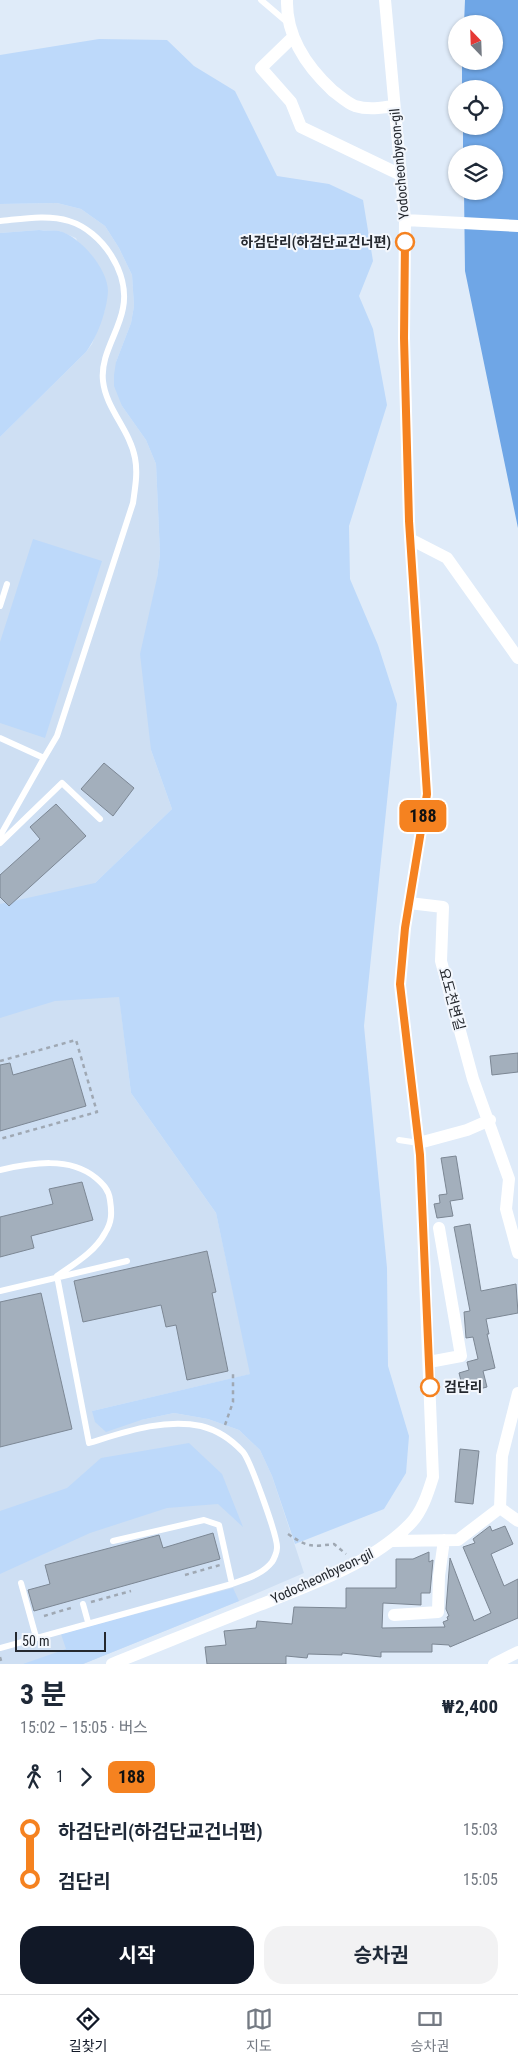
<!DOCTYPE html>
<html lang="ko">
<meta charset="utf-8">
<style>
:root{--surface:#fff;--page:#f2f2f3;--text:#1f2937;--muted:#747a83;--line:#e0e1e3;--accent:#111827}
body{margin:0;font-family:"Roboto Condensed","Noto Sans KR",sans-serif;background:var(--page);color:var(--text);height:100vh;display:flex;flex-direction:column;font-size:19px;white-space:nowrap}
*{box-sizing:border-box;margin:0}
p{font-size:16px;color:var(--muted)}
.icon{flex:none;width:28px;height:28px;fill:none;stroke:currentColor;stroke-width:2;stroke-linecap:round;stroke-linejoin:round}
.map{position:relative;height:1664px;overflow:hidden}
.sheet{display:flex;flex-direction:column;background:var(--surface);flex:1}
.sheet>*{flex:none}
.badge{padding:0 10px;border-radius:8px;font-size:18px;line-height:32px}
.needle{width:32px;rotate:337deg}
.tools{position:absolute;left:448px;top:15px;display:grid;gap:10px}
.tools a{display:grid;place-items:center;width:55px;height:55px;border-radius:50%;background:var(--surface);box-shadow:0 1px 4px #0004;font-size:25px}
.scale{position:absolute;left:15px;bottom:12px;width:91px;box-sizing:border-box;padding-left:5px;border:2px solid #25292f;border-top:0;font-size:14px;line-height:18px;white-space:nowrap;color:#25292f;-webkit-text-stroke:4px #f3f7fd;paint-order:stroke}
.map>.badge{position:absolute;translate:-50% -50%;box-shadow:0 0 0 2px #fff}
.legs{display:flex;align-items:center;gap:8px;height:55px;padding:0 20px;font-size:16px}
.legs p{margin-inline-start:auto}
.summary{display:flex;align-items:center;justify-content:space-between;height:85px;padding:0 20px}
h1{font-size:28px;font-weight:700;line-height:38px}
.action{display:flex;gap:10px;margin-top:auto;padding:10px 20px}
.action a{flex:1;height:58px;border-radius:20px;background:var(--accent);color:#fff;font-size:20px;font-weight:700;line-height:58px;text-align:center}
.action a+a{background:var(--page);color:var(--text)}
ul{padding:0 20px;list-style:none}
li{display:flex;align-items:center;gap:18px;height:50px;font-size:19px}
li i{display:grid;place-items:center;width:8px;height:100%;margin:0 6px;background:currentColor}
li i::after{content:'';width:12px;height:12px;margin:-6px;border:4px solid;border-radius:50%;background:var(--surface)}
li p{margin-inline-start:auto}
li:first-child i{background:linear-gradient(#0000 50%,currentColor 0)}
li:last-child i{background:linear-gradient(currentColor 50%,#0000 0)}
.dock{display:flex;justify-content:space-around;align-items:center;height:70px;border-top:1px solid var(--line);background:var(--surface);font-size:14px;color:var(--muted)}
.dock a{display:grid;justify-items:center;gap:2px}
.dock .active{color:var(--accent)}
.map>svg:first-child{display:block}
.built{fill:#cedff3}
.green{fill:#bdd9fa}
.water{fill:#6fa6e6}
.building{fill:#a3afbc;stroke:#7c8794}
.lines{fill:none;stroke-linecap:round;stroke-linejoin:round}
.path{stroke:#9fa8b3;stroke-width:2.5;stroke-dasharray:4 4;stroke-linecap:butt}
.lane{stroke:#fff;stroke-width:6}
.street{stroke:#fff;stroke-width:12}
.line-1-casing{stroke:#fff;stroke-width:11}
.line-1{stroke:#f58220;stroke-width:8}
.stop-1-dot{fill:#fff;stroke:#f58220;stroke-width:2.5}
.labels{text-anchor:middle;dominant-baseline:central;stroke-width:4;stroke-linejoin:round;paint-order:stroke}
.street-label{font-size:14px;fill:#25292f;stroke:#f3f7fd}
.stop-label{font-size:14px;font-weight:bold;fill:#25292f;stroke:#f3f7fd;text-anchor:end}
</style>
<div class="map">
<svg width="518" height="1664" viewBox="0 0 518 1664">
<rect width="100%" height="100%" fill="#dfebf9"/>
<path class="built" d="M57 203 81 209 105 226 119 248 132 275 134 306 131 323 116 362 122 406 146 440 156 464 160 554 157 578 151 750 172 809 95 883 115 961 131 1093 216 1213 251 1374 92 1411 141 1420 174 1413 208 1419 239 1430 260 1450 272 1476 304 1573 239 1601 83 1664H0V437L86 352 92 344 105 309 76 238 59 231 39 230 0 233V204Z"/>
<path class="green" d="M99 39 167 40 194 66 235 91 277 176 329 184 363 200 373 261 359 296 373 329 387 405 349 526 350 579 378 645 397 704 364 1026 387 1268 388 1366 409 1436 406 1473 384 1509 295 1544 272 1476 260 1450 239 1430 208 1419 174 1413 141 1420 106 1432 95 1422 92 1411 250 1374 216 1213 131 1093 119 997 55 1001 0 1018V904L95 883 172 809 151 750 140 654 157 578 160 554 156 464 146 440 122 406 114 386V375L116 362 131 323 134 306 132 275 119 248 105 226 81 209 57 203 0 204V55Z
M39 230C45 231 53 230 59 231 80 236 108 269 108 291 107 310 98 336 86 352L0 437V233Z
M33 539 102 561 45 738 0 723V642Z
M189 1443 222 1474 243 1527 218 1504 167 1508 90 1533 0 1574V1511L67 1488 101 1458Z
M233 1588 239 1601 83 1664H23L66 1649 61 1634Z"/>
<path class="water" d="M465 0H518V528L465 271 464 191H494V154H463V126H494V89H462V61H494V24H464Z"/>
<path class="building" d="M104 763 134 788 113 816 81 789Z
M56 804 86 836 9 906 0 897V875L40 839 30 827Z
M518 1053V1072L492 1075 490 1056Z
M72 1058 86 1106 0 1131V1065L10 1063 13 1075Z
M456 1156 463 1199 450 1201 453 1216 437 1218 434 1204 440 1203 439 1195 447 1194 441 1158Z
M82 1182 93 1220 31 1236 34 1248 0 1257V1217L53 1204 49 1189Z
M470 1224 481 1291 516 1284 518 1313 486 1319 489 1334H487L495 1368 483 1371 487 1387 464 1393 459 1373 469 1370 467 1362 478 1359 473 1337 466 1338 464 1312 470 1311 454 1227Z
M207 1251 216 1292 212 1293 228 1371 187 1380 176 1325 166 1327 161 1305 83 1322 74 1281Z
M41 1293 72 1429 0 1447V1302Z
M460 1449 479 1451 473 1504 455 1502Z
M490 1526 492 1531 505 1526 513 1544 491 1554 504 1586 518 1579V1618L450 1647 449 1645 432 1644V1652H381V1657L342 1653V1655L308 1654 307 1658 286 1656V1664H207L205 1647 226 1645 224 1631 256 1628 257 1621 292 1624 294 1607 346 1608V1588H396V1559H413L429 1552V1562L433 1560 430 1593H421V1605L383 1603 382 1628 445 1627 443 1622 448 1620 447 1617 449 1616 446 1609 450 1558 474 1621 491 1613 463 1547 475 1543 473 1539Z
M213 1533 220 1559 34 1611 28 1590 50 1584 45 1565 159 1535 163 1548Z"/>
<g class="lines">
<path class="path" d="M0 1061 76 1040 97 1112 0 1139
M225 1425 233 1402V1373
M288 1534C307 1547 311 1547 334 1544L346 1554
M185 1575 220 1565
M91 1602 131 1591
M44 1616 74 1607
M0 1657 2 1664"/>
<path class="lane" d="M261 0 288 23
M0 221C21 219 48 214 69 221 102 231 130 273 123 308 119 332 100 355 103 381 106 409 130 430 135 458 138 473 135 488 133 503L57 736 44 758
M0 606 7 584
M0 738 44 758 0 836
M0 843 62 783 100 819
M399 1140 419 1143
M0 1170C31 1163 70 1156 96 1178 103 1184 109 1190 110 1200 112 1213 112 1222 105 1233 95 1252 74 1264 57 1276
M0 1291 127 1261
M113 1541 204 1520 219 1525 232 1584
M21 1583 36 1637
M83 1604 88 1622
M0 1648 232 1584C245 1579 262 1575 272 1562 274 1559 277 1552 277 1548 278 1537 250 1460 243 1452 232 1440 217 1430 201 1426 164 1418 125 1432 89 1443L57 1276"/>
<path class="street" d="M287 0C286 36 307 67 333 91 340 96 347 103 355 106 368 110 381 108 394 106
M293 37 261 68 291 102 301 127 401 175
M405 220 518 226
M410 539 447 558 518 658
M409 903 443 907 441 961 473 1079 509 1179 506 1209 518 1253
M419 1143 467 1130 490 1120
M429 1362 461 1356 439 1228
M500 1508 502 1456 518 1393
M393 1541 458 1540 500 1508 518 1521
M394 1615 438 1612 439 1576 444 1540
M112 1664C160 1645 208 1625 257 1606 308 1586 371 1564 410 1524 422 1512 428 1493 433 1477L420 1155 400 985 405 928 427 794 409 521 404 338 405 220 385 0
M494 1664 518 1652"/>
</g>
<g class="lines">
<g class="line-1-casing">
<path id="line-1" d="M405 242 404 338 409 521 427 794 405 928 400 984 420 1155 430 1387"/>
</g>
<use href="#line-1" class="line-1"/>
</g>
<g class="stop-1-dot">
<circle cx="405" cy="242" r="9"/>
<circle cx="430" cy="1387" r="9"/>
</g>
<g class="labels">
<g class="street-label">
<text transform="translate(399 164) rotate(-95)">Yodocheonbyeon-gil</text>
<text transform="translate(452 999) rotate(75)">요도천변길</text>
<text transform="translate(322 1576) rotate(-25)">Yodocheonbyeon-gil</text>
</g>
<g class="stop-label">
<text x="391" y="242">하검단리(하검단교건너편)</text>
<text x="444" y="1387" text-anchor="start">검단리</text>
</g>
</g>
</svg>
<div class="tools">
<a><svg class="needle" viewBox="-14 -14 28 28"><path d="M0-13l5 13h-10z" fill="#e53935"/><path d="M0 13l5-13h-10z" fill="#747a83"/></svg></a>
<a><svg class="icon" aria-label="locate" viewBox="0 0 24 24"><circle cx="12" cy="12" r="6"/><path d="M12 2v4M12 18v4M2 12h4M18 12h4"/></svg></a>
<a><svg class="icon" aria-label="layers" viewBox="0 0 24 24"><path d="M12 4l9 5-9 5-9-5zM3 14l9 5 9-5"/></svg></a>
</div>
<div class="scale">50 m</div>
<b class="badge" style="left:423px;top:816px;background:#f58220;color:#111">188</b>
</div>
<section class="sheet">
<div class="summary"><div><h1>3 분</h1><p>15:02 – 15:05 · 버스</p></div><b>₩2,400</b></div>
<div class="legs"><svg class="icon" aria-label="walk" viewBox="0 0 24 24"><circle cx="13" cy="4" r="2"/><path d="M13 8l-2 6 4 7M11 14l-3 7M7 12l3-4h3l4 4"/></svg>1<svg class="icon" aria-label="forward" viewBox="0 0 24 24"><path d="M9 5l7 7-7 7"/></svg><b class="badge" style="background:#f58220;color:#111">188</b></div>
<ul>
<li><i style="color:#f58220"></i><b>하검단리(하검단교건너편)</b><p>15:03</p></li>
<li><i style="color:#f58220"></i><b>검단리</b><p>15:05</p></li>
</ul>
<div class="action"><a>시작</a><a>승차권</a></div>
</section>
<nav class="dock">
<a class="active"><svg class="icon" aria-label="directions" viewBox="0 0 24 24"><path d="M12 3l9 9-9 9-9-9zM9 14v-3h6M13 9l2 2-2 2"/></svg>길찾기</a>
<a><svg class="icon" aria-label="map" viewBox="0 0 24 24"><path d="M3 6l6-2 6 2 6-2v14l-6 2-6-2-6 2zM9 4v14M15 6v14"/></svg>지도</a>
<a><svg class="icon" aria-label="tickets" viewBox="0 0 24 24"><path d="M3 7h18v10H3zM15 7v10"/></svg>승차권</a>
</nav>
